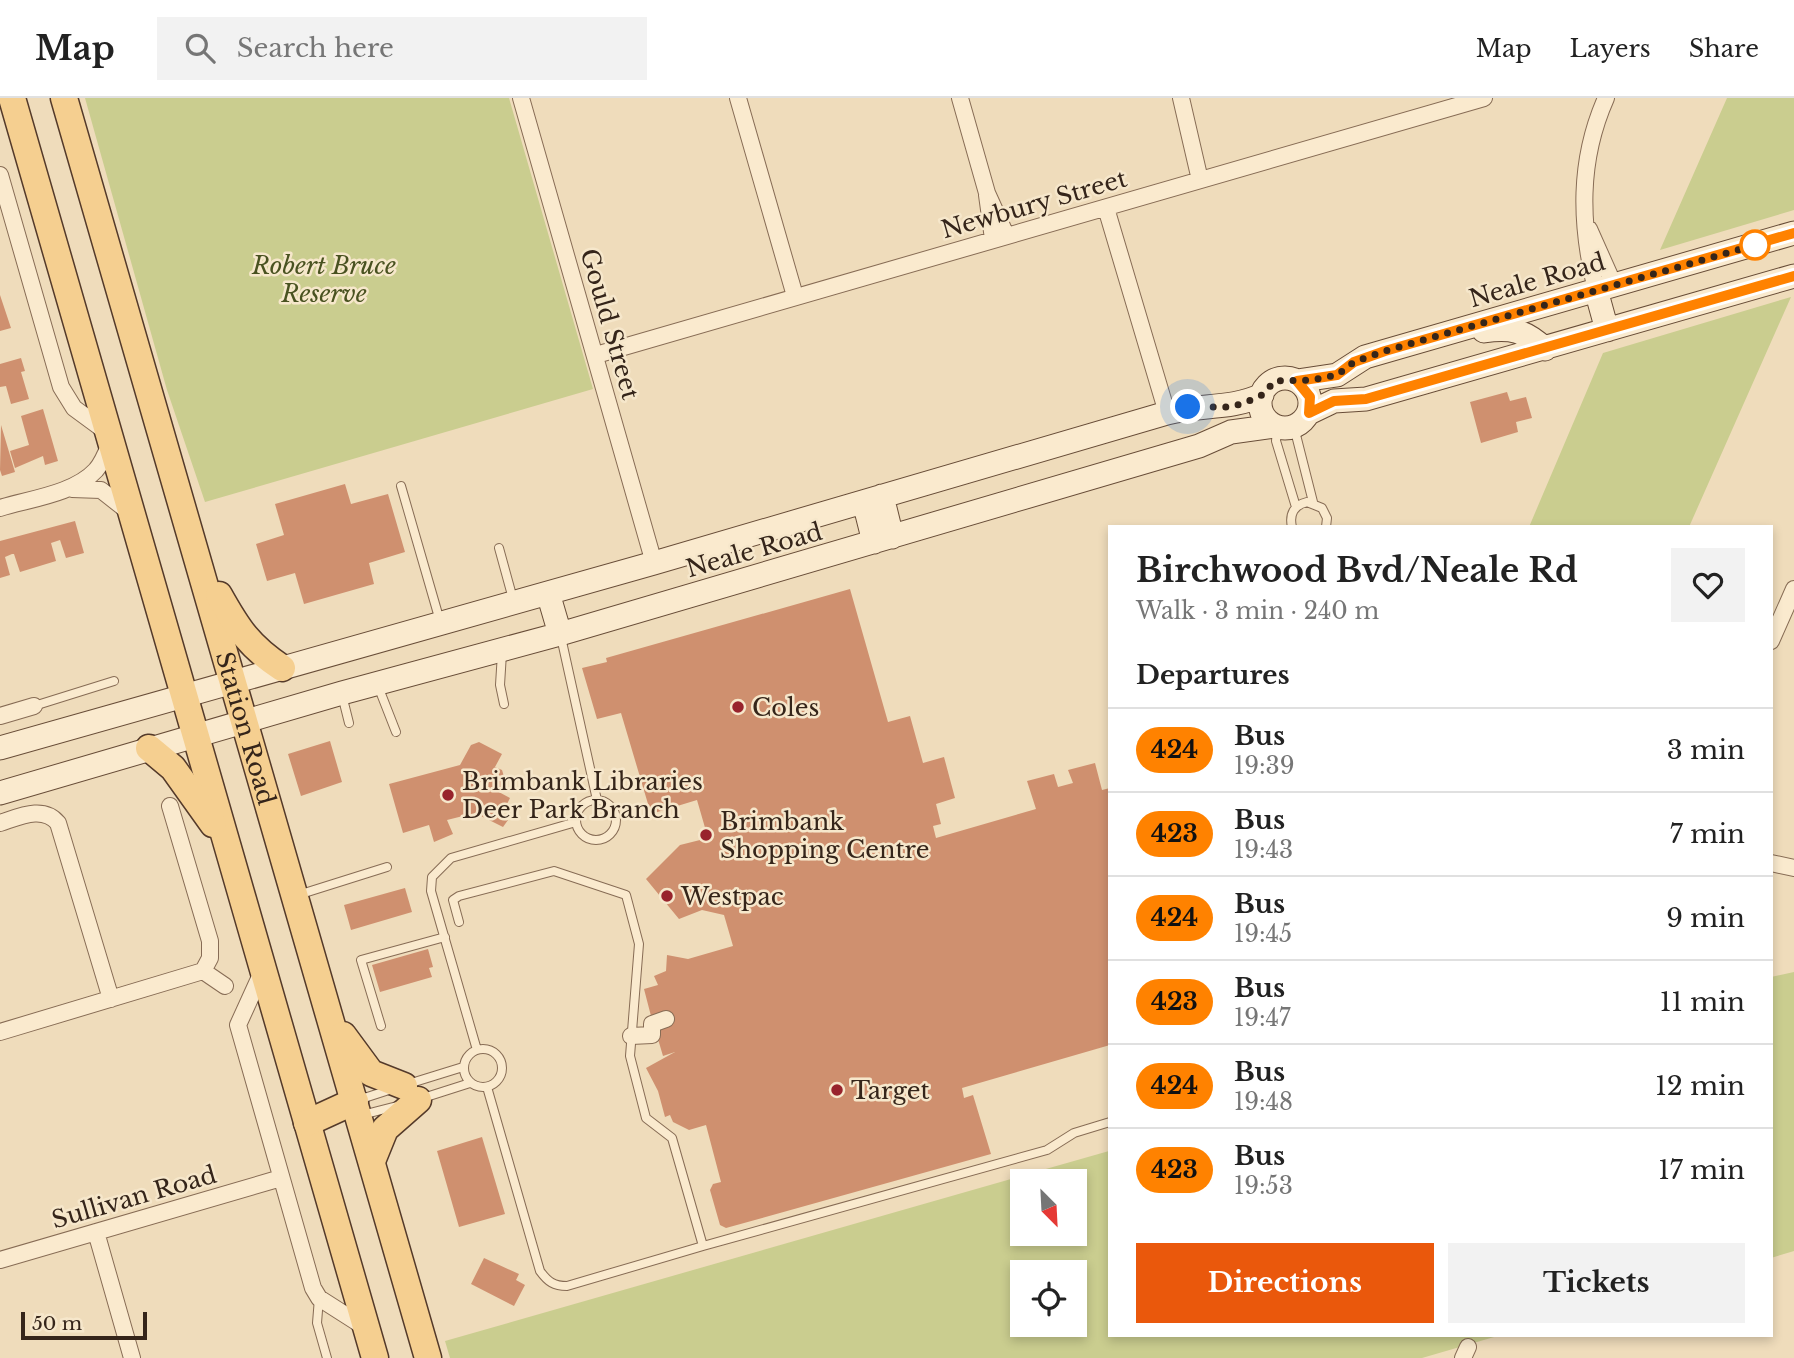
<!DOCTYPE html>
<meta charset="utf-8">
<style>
:root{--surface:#fff;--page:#f2f2f2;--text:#222;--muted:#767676;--line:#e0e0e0;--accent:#ea580c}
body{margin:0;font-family:"Libre Baskerville",serif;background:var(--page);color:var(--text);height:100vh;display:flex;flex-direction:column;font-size:26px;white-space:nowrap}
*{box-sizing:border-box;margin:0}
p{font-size:23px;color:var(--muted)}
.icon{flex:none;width:38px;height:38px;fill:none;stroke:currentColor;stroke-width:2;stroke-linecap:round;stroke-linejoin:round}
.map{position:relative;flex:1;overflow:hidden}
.details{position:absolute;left:1108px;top:427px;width:665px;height:812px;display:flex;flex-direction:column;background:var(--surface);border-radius:0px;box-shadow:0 4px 10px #0003}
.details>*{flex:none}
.badge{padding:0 14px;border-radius:23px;font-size:24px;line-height:46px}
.needle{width:46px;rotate:156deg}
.buttons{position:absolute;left:1010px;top:1071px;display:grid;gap:14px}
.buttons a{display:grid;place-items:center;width:77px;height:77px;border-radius:0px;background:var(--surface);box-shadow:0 4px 10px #0003;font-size:35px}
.scale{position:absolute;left:21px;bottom:18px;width:126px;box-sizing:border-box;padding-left:7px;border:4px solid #35251a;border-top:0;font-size:19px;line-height:24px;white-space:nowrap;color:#35251a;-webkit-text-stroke:5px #f6e7cb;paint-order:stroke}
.you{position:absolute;width:35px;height:35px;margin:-18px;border:5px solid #fff;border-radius:50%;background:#1a73e8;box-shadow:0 0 0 10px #1a73e833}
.map>.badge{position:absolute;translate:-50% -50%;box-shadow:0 0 0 4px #fff}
h2{padding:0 28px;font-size:26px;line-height:63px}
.round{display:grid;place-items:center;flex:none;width:74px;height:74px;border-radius:0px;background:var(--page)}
.headline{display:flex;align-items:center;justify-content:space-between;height:119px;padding:0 28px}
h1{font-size:33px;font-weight:700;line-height:52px}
.cta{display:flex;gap:14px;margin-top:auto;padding:14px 28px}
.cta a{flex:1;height:80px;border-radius:0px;background:var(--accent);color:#fff;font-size:28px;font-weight:700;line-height:80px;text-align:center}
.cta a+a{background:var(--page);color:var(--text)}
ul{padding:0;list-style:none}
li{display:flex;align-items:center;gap:21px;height:84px;padding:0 28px;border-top:2px solid var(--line)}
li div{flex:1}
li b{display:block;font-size:26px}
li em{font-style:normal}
li .badge{min-width:77px;font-weight:700;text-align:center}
header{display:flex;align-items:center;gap:42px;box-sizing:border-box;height:98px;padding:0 35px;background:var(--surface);border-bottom:2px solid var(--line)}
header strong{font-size:33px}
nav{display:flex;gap:38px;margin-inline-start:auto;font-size:24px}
.search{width:490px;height:63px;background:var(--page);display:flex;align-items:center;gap:18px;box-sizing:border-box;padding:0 24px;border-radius:0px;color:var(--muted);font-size:26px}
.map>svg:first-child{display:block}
.green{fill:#cacd8f;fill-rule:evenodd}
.building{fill:#cf906f}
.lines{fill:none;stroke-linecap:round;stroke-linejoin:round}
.lane-casing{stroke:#876c55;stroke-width:10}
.street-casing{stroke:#876c55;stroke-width:18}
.secondary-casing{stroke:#684d38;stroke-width:25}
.primary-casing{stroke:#543a2a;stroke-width:29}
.lane{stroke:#faeace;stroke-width:8}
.street{stroke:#faeace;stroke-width:16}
.secondary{stroke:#faeace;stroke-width:23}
.primary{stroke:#f5cf90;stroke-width:26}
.line-casing{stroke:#fff;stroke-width:16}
.line{stroke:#ff8200;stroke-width:10}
.walk{stroke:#35251a;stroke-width:7;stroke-dasharray:0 12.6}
.stop-dot{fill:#fff;stroke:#ff8200;stroke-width:3.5}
.poi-dot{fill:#98232c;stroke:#f6e7cb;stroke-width:2.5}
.labels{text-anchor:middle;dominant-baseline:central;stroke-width:5;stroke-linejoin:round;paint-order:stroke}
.street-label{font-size:24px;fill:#35251a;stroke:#f6e7cb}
.park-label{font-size:24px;font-style:italic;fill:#495220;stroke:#f6e7cb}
.poi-label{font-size:24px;fill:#35251a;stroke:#f6e7cb;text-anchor:start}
</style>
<header>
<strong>Map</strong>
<div class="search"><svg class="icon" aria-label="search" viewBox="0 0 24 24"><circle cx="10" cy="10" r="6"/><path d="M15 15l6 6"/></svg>Search here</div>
<nav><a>Map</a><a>Layers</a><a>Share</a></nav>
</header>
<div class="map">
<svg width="1794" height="1260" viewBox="0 0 1794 1260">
<rect width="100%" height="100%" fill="#efdcbb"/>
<path class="green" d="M85 0H509L593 291 205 404 167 292Z
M1727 0H1794V112L1660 152Z
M1791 199 1689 429H1529L1603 255Z
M1794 874V1153L1771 1160V879Z
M1109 1053 1110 1237H1501L1422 1260H450L445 1243ZM1022 1083H1074V1136H1022ZM1022 1174H1074V1227H1022Z"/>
<path class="building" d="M0 197 11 230 0 233Z
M21 260 25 273 21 274 29 301 11 306 6 288 0 289V266Z
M1507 294 1510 303 1526 299 1532 320 1516 324 1518 334 1481 345 1470 304Z
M43 311 58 363 45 367 43 358 15 370 10 353 29 347 21 318Z
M1 327 15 374 2 378 0 372Z
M345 386 351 406 388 396 405 454 369 465 374 486 304 506 295 475 267 483 256 446 284 437 275 406Z
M75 423 84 455 66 460 60 442 51 445 56 463 20 474 14 456H12L5 459 10 477 0 480V443Z
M850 491 888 624 910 618 923 665 944 659 955 700 936 706 941 726 933 728 936 740 1036 711 1027 683 1054 676 1058 689 1073 685 1068 672 1095 665 1102 692 1110 690V947L962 990 964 1000 973 997 991 1056 726 1130 720 1127 710 1092 713 1086 721 1084 706 1027 689 1032 673 1024 670 1017 665 1019 658 993 646 970 675 954 663 958 655 931 668 928 664 913 651 918 644 891 658 887 654 878 666 873 667 857 688 861 733 848 724 817 702 812 679 821 646 781 680 747 708 740 697 702 651 716 621 615 597 621 582 570 607 564 606 560Z
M330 643 342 684 301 698 288 656Z
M479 644 502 656 495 669 502 672 506 685 497 693 510 700 501 718 508 722 503 729 475 715 447 722 453 736 434 744 429 727 403 735 389 686 460 667 471 647Z
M405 790 412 814 351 832 344 807Z
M428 851 433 869 429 870 432 879 380 894 372 867Z
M482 1039 505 1116 459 1129 437 1053Z
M484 1160 519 1176 516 1182 525 1187 514 1208 471 1186Z"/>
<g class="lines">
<g class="lane-casing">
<path id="lane" d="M1294 329 1313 404
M1277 331 1276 343 1296 409
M401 388 440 523
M1292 429C1289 416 1294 407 1307 404L1322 410 1327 420 1326 429
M499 450 513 501
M561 539 597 702
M502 555 500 587 504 606
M378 588 396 634
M342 597 349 625
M34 608 114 583
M576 722a20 20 0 1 1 40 0a20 20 0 1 1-40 0Z
M298 797 387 769
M459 824 453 802 459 798 554 773 626 797 639 846 630 958 646 1020 672 1040 703 1148 567 1188C554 1188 548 1184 540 1173L487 989
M381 928 361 862 445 839
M464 970a19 19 0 1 1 38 0a19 19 0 1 1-38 0Z
M477 952 431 793 432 779 451 760 576 724
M408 986 463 969
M423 1000 470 985
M358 1002 392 991
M362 1017 397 1008
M703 1148 1047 1052 1074 1035 1110 1024
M319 1200 317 1225 327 1260"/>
</g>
<g class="street-casing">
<path id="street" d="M521 0 654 465
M738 0 795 198
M960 0 987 95 1006 137
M1181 0 1200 82
M0 77 61 289 74 310 108 335
M987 97 993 141
M1106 110 1167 315
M1589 131 1614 187
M1596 192C1580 126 1578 63 1606 0
M596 257 1484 0
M72 391 101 392 129 414
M0 410C29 401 74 396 96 372 103 364 107 353 111 343
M1771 543 1794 491
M0 618 34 608
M170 708 210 843V860L203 873
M0 725C19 719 43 707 58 725L111 901
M1771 765 1794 770
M263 872 238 927 313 1190 319 1200 366 1230
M0 934 203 873 225 888
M631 938 652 937V926L666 921
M96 1134 132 1260
M0 1162 281 1080
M1463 1260 1468 1249"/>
</g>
<g class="secondary-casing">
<path id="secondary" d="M1596 192 1607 232
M1484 233C1510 229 1525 232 1545 251
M1260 305a25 25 0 1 1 50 0a25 25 0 1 1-50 0Z
M1297 283 1337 277 1365 259 1794 135
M1309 315 1334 303 1366 301 1794 178
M882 398 892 439
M864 404 874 444
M548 495 560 536
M0 650 654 465 1167 315C1200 306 1230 312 1262 297
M0 695 342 595 560 536 1199 348 1231 334 1275 328"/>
</g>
<g class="primary-casing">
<g id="primary">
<path d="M12 0 375 1260"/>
<path id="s1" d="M64 0 428 1260"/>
<path d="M219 497C238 531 249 548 282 570"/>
<path d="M149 650 173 670 213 726"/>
<path d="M343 937 371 975 404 988"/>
<path d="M307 1025 355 1003"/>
<path d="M372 1063 385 1031 418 1002"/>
</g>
</g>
<use href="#lane" class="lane"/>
<use href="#street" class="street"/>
<use href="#secondary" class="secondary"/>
<use href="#primary" class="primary"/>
</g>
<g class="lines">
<g class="line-casing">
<path id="line" d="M1794 135 1385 253 1354 264 1337 277 1297 283 1310 299 1309 315 1334 303 1366 301 1794 178"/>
</g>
<use href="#line" class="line"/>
<path class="walk" d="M1188 309H1231L1244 305 1262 297 1275 283 1312 282 1337 277 1354 264 1385 253 1755 147"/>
</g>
<circle class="stop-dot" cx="1755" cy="147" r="14"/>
<g class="poi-dot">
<circle cx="738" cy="609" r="7"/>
<circle cx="448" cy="697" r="7"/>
<circle cx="706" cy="737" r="7"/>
<circle cx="667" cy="798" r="7"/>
<circle cx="837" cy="992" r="7"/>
</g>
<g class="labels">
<g class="street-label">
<text transform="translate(1034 106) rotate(-16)">Newbury Street</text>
<text transform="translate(1537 182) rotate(-16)">Neale Road</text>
<text transform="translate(610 226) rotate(74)">Gould Street</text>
<text transform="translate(754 452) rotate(-16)">Neale Road</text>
<text stroke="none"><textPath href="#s1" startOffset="656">Station Road</textPath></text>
<text transform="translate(134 1099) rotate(-16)">Sullivan Road</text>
</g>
<g class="park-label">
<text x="324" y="167">Robert Bruce<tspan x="324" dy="28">Reserve</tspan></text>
</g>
<g class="poi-label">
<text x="752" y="609">Coles</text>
<text x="462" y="683">Brimbank Libraries<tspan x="462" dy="28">Deer Park Branch</tspan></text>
<text x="720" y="723">Brimbank<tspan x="720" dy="28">Shopping Centre</tspan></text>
<text x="681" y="798">Westpac</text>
<text x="851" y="992">Target</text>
</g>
</g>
</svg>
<div class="buttons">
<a><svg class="needle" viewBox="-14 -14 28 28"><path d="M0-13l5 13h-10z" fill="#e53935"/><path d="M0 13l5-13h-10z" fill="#767676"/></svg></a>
<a><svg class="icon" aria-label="locate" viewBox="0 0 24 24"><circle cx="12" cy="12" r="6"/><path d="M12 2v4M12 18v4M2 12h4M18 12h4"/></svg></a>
</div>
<div class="scale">50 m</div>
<div class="you" style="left:1188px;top:309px"></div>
<section class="details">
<div class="headline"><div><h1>Birchwood Bvd/Neale Rd</h1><p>Walk · 3 min · 240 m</p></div><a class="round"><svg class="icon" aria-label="heart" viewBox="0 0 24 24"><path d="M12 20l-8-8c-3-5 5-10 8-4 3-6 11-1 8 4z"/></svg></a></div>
<h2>Departures</h2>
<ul>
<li><span class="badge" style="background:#ff8200;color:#111">424</span><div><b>Bus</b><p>19:39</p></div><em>3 min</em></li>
<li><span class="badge" style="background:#ff8200;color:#111">423</span><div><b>Bus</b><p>19:43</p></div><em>7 min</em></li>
<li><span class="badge" style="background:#ff8200;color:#111">424</span><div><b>Bus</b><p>19:45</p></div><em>9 min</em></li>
<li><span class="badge" style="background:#ff8200;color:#111">423</span><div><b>Bus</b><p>19:47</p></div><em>11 min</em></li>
<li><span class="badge" style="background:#ff8200;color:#111">424</span><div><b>Bus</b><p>19:48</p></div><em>12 min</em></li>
<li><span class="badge" style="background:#ff8200;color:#111">423</span><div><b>Bus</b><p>19:53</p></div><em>17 min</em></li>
</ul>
<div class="cta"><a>Directions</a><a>Tickets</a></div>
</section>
</div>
